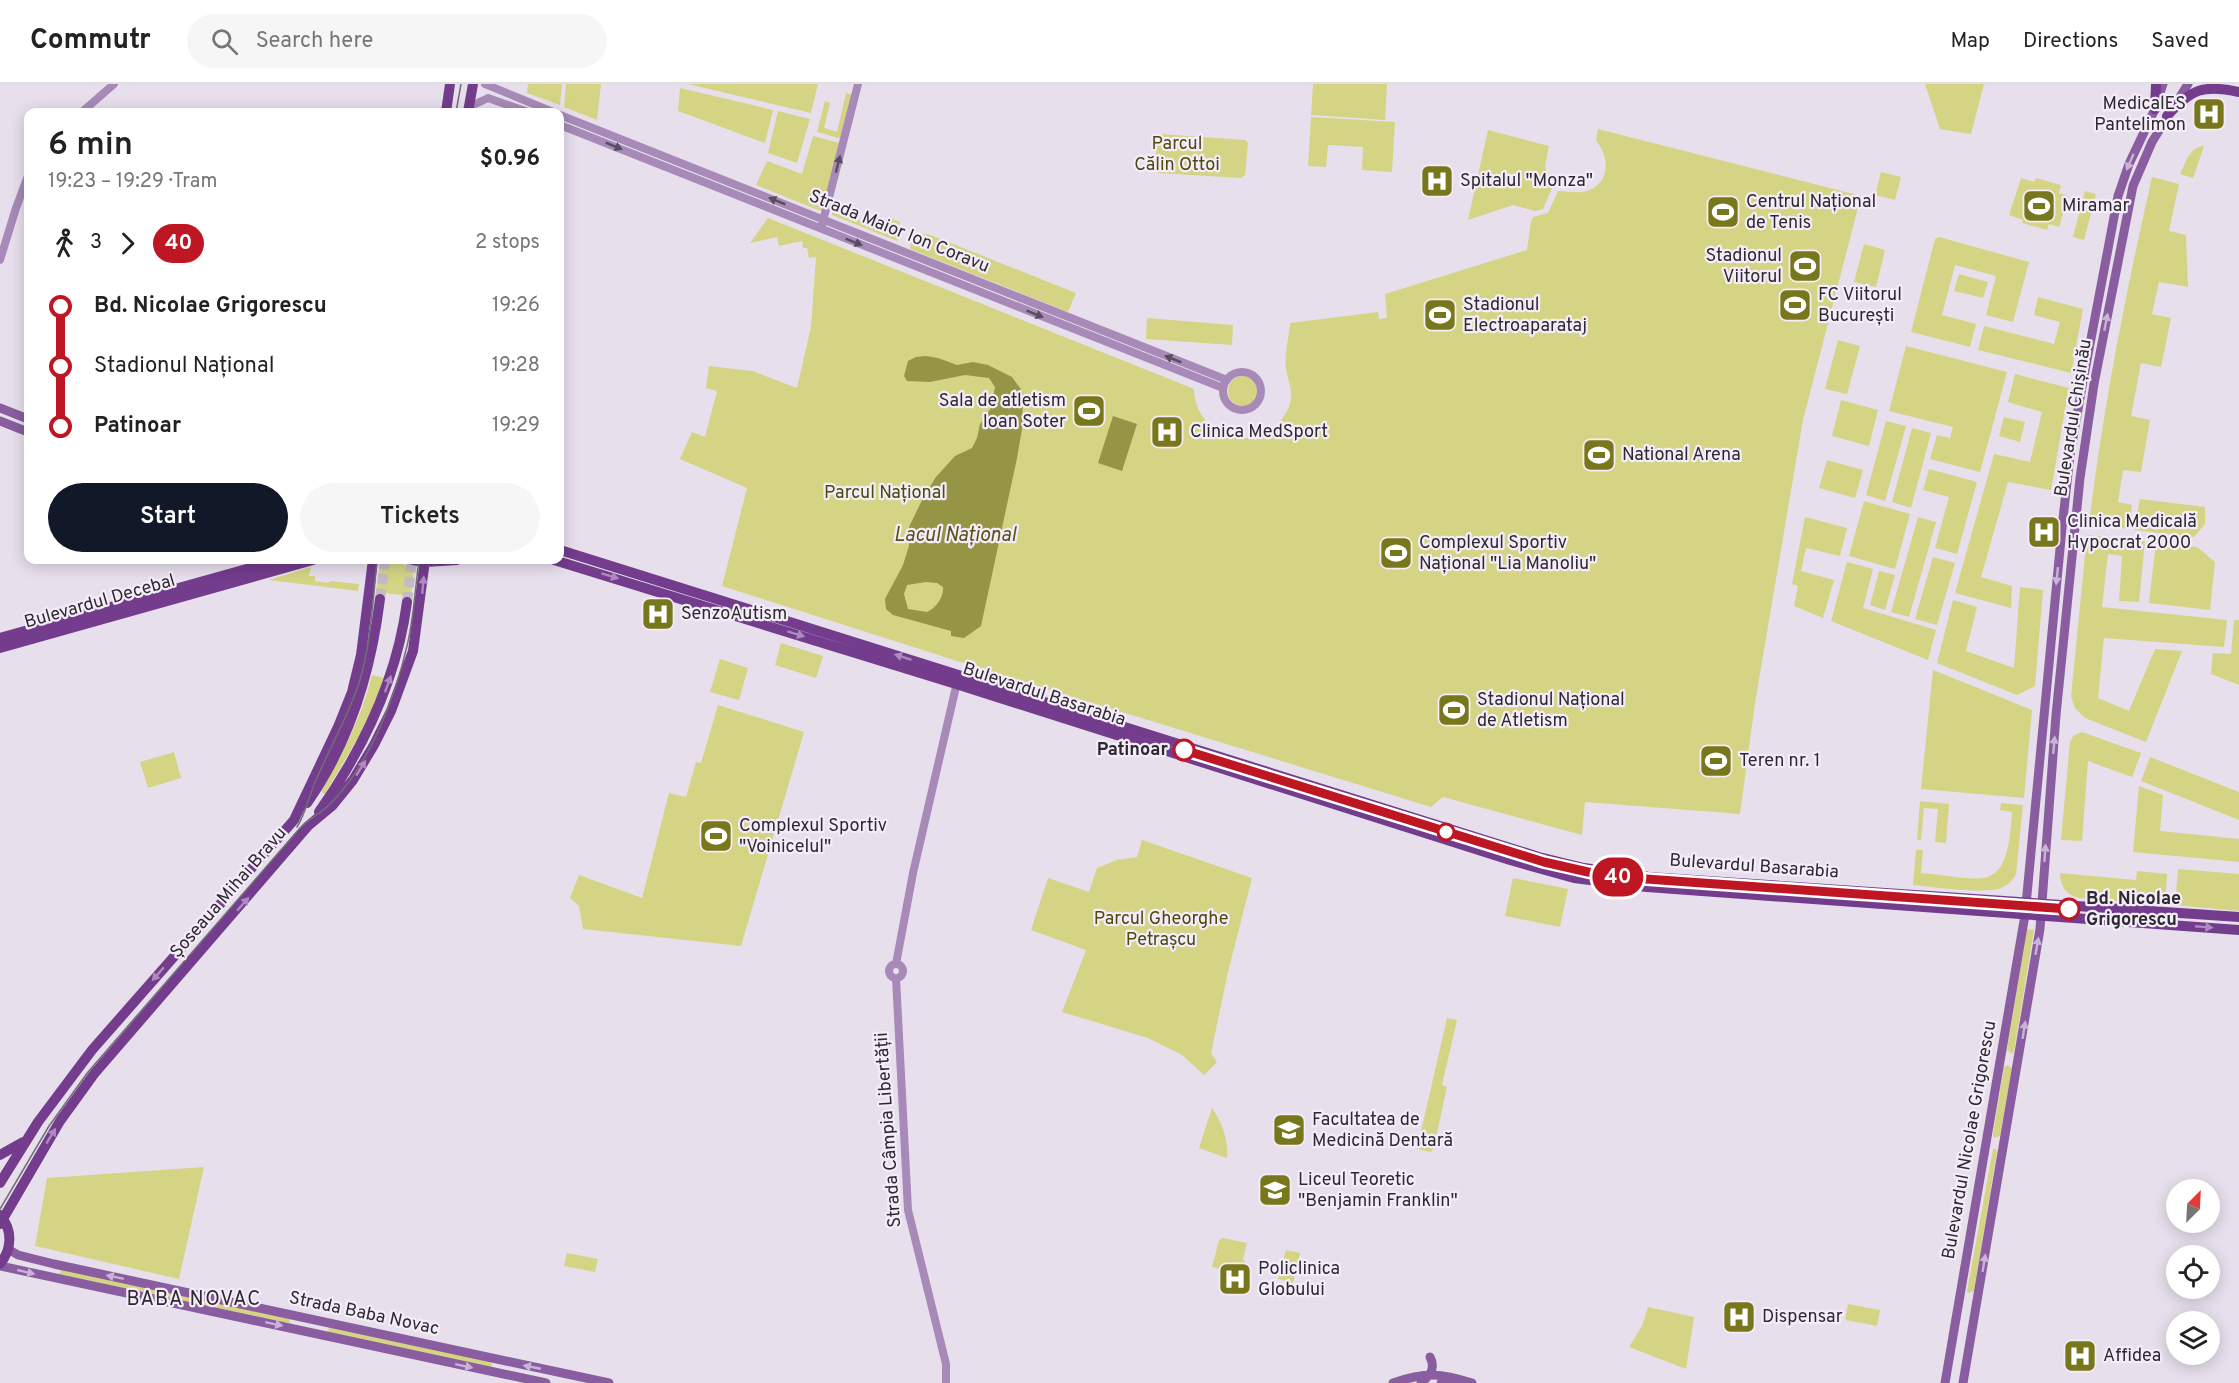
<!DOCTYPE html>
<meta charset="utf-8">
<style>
:root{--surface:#fff;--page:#f6f6f6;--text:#222;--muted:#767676;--line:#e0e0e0;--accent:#111827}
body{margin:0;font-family:Overpass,sans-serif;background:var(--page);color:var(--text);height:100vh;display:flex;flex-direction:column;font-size:22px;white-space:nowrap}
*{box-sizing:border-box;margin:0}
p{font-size:20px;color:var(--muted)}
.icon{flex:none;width:33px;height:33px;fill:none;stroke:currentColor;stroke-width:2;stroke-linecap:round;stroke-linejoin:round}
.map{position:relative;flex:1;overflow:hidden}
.details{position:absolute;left:24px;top:24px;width:540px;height:456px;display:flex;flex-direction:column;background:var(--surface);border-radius:12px;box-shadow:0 3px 15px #0003}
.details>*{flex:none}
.badge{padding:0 12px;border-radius:20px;font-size:21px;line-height:39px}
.needle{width:39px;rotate:24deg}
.tools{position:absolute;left:2166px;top:1095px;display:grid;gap:12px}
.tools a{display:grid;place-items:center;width:54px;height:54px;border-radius:50%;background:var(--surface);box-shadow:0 3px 15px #0003;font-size:30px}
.map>.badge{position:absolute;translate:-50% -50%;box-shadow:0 0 0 3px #fff}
.legs{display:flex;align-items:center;gap:9px;height:66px;padding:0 24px;font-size:20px}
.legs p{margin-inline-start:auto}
.headline{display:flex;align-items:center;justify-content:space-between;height:102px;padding:0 24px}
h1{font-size:33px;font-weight:600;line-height:45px}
.button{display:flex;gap:12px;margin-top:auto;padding:12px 24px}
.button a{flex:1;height:69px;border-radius:36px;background:var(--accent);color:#fff;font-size:24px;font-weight:600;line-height:69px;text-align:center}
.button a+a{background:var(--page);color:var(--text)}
ul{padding:0 24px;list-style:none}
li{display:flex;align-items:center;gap:21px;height:60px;font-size:22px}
li i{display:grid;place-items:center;width:9px;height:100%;margin:0 8px;background:currentColor}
li i::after{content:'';width:15px;height:15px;margin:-8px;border:4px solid;border-radius:50%;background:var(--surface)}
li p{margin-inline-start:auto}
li:first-child i{background:linear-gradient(#0000 50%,currentColor 0)}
li:last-child i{background:linear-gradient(currentColor 50%,#0000 0)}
header{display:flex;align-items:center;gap:36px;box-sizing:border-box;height:84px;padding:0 30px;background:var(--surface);border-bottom:2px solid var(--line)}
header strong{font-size:28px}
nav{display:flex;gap:33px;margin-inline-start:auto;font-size:21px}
.search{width:420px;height:54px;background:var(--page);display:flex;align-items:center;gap:15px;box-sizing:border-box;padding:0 21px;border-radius:33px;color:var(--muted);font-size:22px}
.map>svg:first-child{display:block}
.green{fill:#d4d484}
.water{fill:#969545;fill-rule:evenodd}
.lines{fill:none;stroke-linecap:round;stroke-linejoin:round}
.primary-tunnel{stroke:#c3bbc7;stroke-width:10;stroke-dasharray:10 5;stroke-linecap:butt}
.tertiary{stroke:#a78ab7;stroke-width:8}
.secondary{stroke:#895d9f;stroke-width:9}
.primary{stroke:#733c8d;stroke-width:10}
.tram{stroke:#736e76;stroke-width:1.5}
.oneway{fill:#584c5f}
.oneway2{fill:#cab3d6}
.oneway3{fill:#ae8bbe}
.line-1-casing{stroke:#fff;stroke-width:14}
.line-1{stroke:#be1622;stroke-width:9}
.stop-1-dot{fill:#fff;stroke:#be1622;stroke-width:3}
.labels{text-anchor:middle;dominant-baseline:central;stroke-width:4.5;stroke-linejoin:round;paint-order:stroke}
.poi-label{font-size:18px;fill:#2d2a2f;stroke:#f5ecfa;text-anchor:start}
.park-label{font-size:18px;fill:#4b4a0b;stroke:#f5ecfa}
.street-label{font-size:18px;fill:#2d2a2f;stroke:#f5ecfa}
.stop-label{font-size:18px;font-weight:bold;fill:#2d2a2f;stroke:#f5ecfa;text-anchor:end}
.water-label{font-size:20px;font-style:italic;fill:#555418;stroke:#f5ecfa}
.neighbourhood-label{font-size:20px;letter-spacing:1.5px;fill:#2d2a2f;stroke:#f5ecfa}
</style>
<header>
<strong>Commutr</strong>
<div class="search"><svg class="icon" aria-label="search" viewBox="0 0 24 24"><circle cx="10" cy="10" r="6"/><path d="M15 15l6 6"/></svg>Search here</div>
<nav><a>Map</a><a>Directions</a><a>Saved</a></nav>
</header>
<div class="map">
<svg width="2239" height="1299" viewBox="0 0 2239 1299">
<rect width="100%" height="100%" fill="#e8dfed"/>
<path class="green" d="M528 0H562L560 21 527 9Z
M566 0H601L597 36 564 23Z
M688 0H818L811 29Z
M1313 0H1387L1385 36 1311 31Z
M1925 0H1984L1971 50 1940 45Z
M680 4 773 26 765 59 678 27Z
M846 9 853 11 842 55 817 48 825 17 830 19 824 44 837 48Z
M778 27 810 35 797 79 768 69Z
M1311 33 1395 38 1392 88 1362 86 1363 63 1328 61 1326 83 1308 82Z
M1598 45 1861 112 1803 336 1755 619 1740 730 1585 718 1582 751 1443 713 1431 723 979 584 722 502 747 404 680 375 692 348 705 353 717 307 706 304 709 282 752 287 797 304 811 243 816 173 809 174 807 164H803L802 157 779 162 777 153 750 159 768 134 1194 305C1195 355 1261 373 1286 329 1296 311 1289 302 1286 285 1284 271 1289 253 1290 239L1378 228 1379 235 1387 234 1385 210 1527 166 1531 137 1533 133 1548 129 1558 107C1565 107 1574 109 1582 108 1609 104 1612 74 1596 57Z
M1488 46 1549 62 1545 83 1553 102 1543 125 1535 127 1513 121 1468 136Z
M1160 50 1245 56 1248 59 1245 91 1241 94 1157 89 1155 86 1157 53Z
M813 52 840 59 823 128 756 101 767 77 802 90Z
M2204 62 2193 94 2180 90C2186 79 2189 63 2204 62Z
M1881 88 1901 93 1895 116 1875 111Z
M2152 93 2179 100 2169 147 2186 151 2188 203 2159 198 2152 230 2171 234 2161 283 2141 279 2131 332 2150 336 2141 388 2123 386 2118 418 2132 421 2129 445 2089 440C2103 323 2126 208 2152 93Z
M2021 94 2034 98 2036 94 2061 101 2059 109 2068 112 2059 143 2049 140 2047 146 2022 139 2023 136 2009 131Z
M2085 107 2096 110 2084 156 2073 153Z
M833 125 887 148 892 135 900 138 897 157 832 131Z
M928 150 1076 209 1068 228 910 165 912 151Z
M1939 153 2029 178 2013 238 1986 231 1996 192 1955 181 1942 231 1976 240 1970 263 1911 248 1935 155Z
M1864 160 1885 166 1876 203 1854 198Z
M1959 190 1988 198 1983 214 1954 207Z
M2038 213 2083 225 2071 289 1978 266 1984 242 2054 260 2060 238 2034 231Z
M1147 234 1233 241 1232 261 1146 255Z
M1838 256 1860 262 1847 310 1825 305Z
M1906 262 2007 288 1980 388 1930 375 1937 351 1950 354 1953 343 1889 327Z
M2015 290 2069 304 2051 406 2008 398 1981 493 2012 502 2011 524 1955 509 1994 370 2030 378 2042 328 2008 318Z
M1228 307a15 15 0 1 1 30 0a15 15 0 1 1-30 0Z
M1841 316 1878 326 1869 362 1832 352Z
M2004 333 2025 338 2020 358 1999 352Z
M1886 337 1906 342 1885 417 1866 411Z
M1912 344 1931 349 1911 424 1892 418Z
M1827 376 1863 386 1855 414 1819 404Z
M1929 385 1977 398 1957 470 1935 464 1949 413 1923 406Z
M2140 415 2205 423V440L2194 453 2134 446Z
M1864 417 1910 430 1895 485 1849 472Z
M1805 433 1847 444 1840 472 1806 464 1801 487 1834 496 1823 534 1794 522 1798 502 1792 500Z
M1918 433 1936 438 1909 533 1891 528Z
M2087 451 2145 457 2139 518 2119 517 2122 472 2108 470 2102 523 2227 536 2224 563 2104 554 2098 614 2129 627 2155 565 2182 567 2146 658 2085 634 2075 624 2071 613Z
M2156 458 2197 463 2215 478 2210 526 2149 519Z
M1933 473 1955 479 1937 541 1915 535Z
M381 476H393L414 485 411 512 376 508Z
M1847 478 1873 485 1863 524 1936 546 1928 576 1831 537Z
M311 483 309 492H315V497L328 499 331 497 359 500 358 507 269 496Z
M1879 487 1895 491 1885 526 1870 521Z
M2020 503 2043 506 2035 602 2017 611 1937 579 1953 516 1977 523 1966 567 2014 584Z
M2234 536H2239V601L2211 590 2213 569 2231 570Z
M781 559 823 572 816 594 775 581Z
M720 575 748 584 739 616 710 608Z
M1933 586 2032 626 2024 714 1921 705Z
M372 591 385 594 365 642 325 710 321 708C342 670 362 633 372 591Z
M718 621 804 648 741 862 583 845 579 822 570 814 579 791 642 814 669 709 686 713 696 678 701 679Z
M2082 648 2141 669 2132 693 2088 677 2082 757 2061 756 2070 658 2073 652Z
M174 668 181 694 148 704 140 678Z
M2150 673 2239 708V736L2141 697Z
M2139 702 2163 711 2160 747 2239 755V778L2133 768Z
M1920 717 1949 720 1946 759 1935 758 1938 725 1924 724 1921 756H1917Z
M2001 719 2023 721 2016 790C2013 796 2009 800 2003 803 1987 811 1933 803 1913 801L1916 766H1923L1921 789C1937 790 1969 796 1983 794 2010 791 2010 748 2012 728L2000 726Z
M1142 756 1252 794 1228 888 1211 969 1217 978 1204 991 1182 971 1148 954 1062 928 1086 866 1031 846 1048 794 1089 808 1097 784 1117 776 1137 773Z
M2178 785 2239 790V827L2175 821Z
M2137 787 2167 790 2165 821 2079 814C2066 810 2061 804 2060 789L2136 796Z
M1513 794 1568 805 1560 843 1505 832Z
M2027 845 2034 846 2014 967 2012 970 2007 966Z
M1447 934 1457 936 1442 1001 1447 1003 1434 1063 1431 1068 1417 1065Z
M2007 981 2012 984 2000 1052 1994 1054 1993 1050 2004 983Z
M1212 1024C1222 1038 1229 1057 1227 1074L1199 1064Z
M1993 1065H1996L1997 1068 1974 1207 1968 1209 1967 1207Z
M204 1083 179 1195 35 1162 47 1094Z
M1223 1154 1247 1159 1243 1175 1248 1183 1240 1181 1238 1189 1212 1183 1219 1156Z
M1286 1166 1300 1169 1293 1199 1278 1195Z
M567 1169 598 1175 595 1188 564 1182Z
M60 1185 191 1213 192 1219 58 1190 61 1188Z
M206 1216 290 1235 289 1238 292 1240 203 1222Z
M1848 1220 1880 1226 1877 1242 1845 1236Z
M1648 1223 1694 1233 1686 1285 1629 1263 1642 1242Z
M328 1242 491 1277 492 1281 490 1284 327 1249 329 1245Z"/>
<path class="water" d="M926 272 938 274 957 281 973 278 988 281 1012 293 1023 308 1022 345 1017 374 981 542 964 554 951 552V547L893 531 886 525 885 515 903 481 909 462V443L924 412 936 393 955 372 972 364 977 354 980 340 991 324 995 303 989 294 965 291 930 298 907 297 904 292 908 277 916 273ZM926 498 937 499 943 503C944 513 936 524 927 528L908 525 904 510 907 501Z
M1113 332 1137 340 1122 387 1098 379Z"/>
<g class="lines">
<path class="primary-tunnel" d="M380 515 385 476
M407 518 412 476"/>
<path class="tertiary" d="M485 0 553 28
M469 23 488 14 528 28
M82 28 114 0
M560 31 1227 296
M560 41 1223 304
M822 141 858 0
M0 176 16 124 28 92
M1223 307a19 19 0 1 1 38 0a19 19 0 1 1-38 0Z
M889 887a7 7 0 1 1 14 0a7 7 0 1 1-14 0Z
M896 880 913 789 958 594
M896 894 908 1126 946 1280V1299"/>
<path class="secondary" d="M0 324 28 335
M0 337 28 348
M8 1165 18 1171 54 1180 609 1299
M0 1182 546 1299
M1393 1299C1425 1288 1441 1289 1472 1299
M1421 1299C1430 1292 1436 1284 1430 1273
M1441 1299 1459 1297
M1945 1299 2025 831 2062 444 2070 371 2083 297 2118 112 2129 80 2155 25 2163 0
M1963 1299 2040 845 2056 631 2080 394 2094 300 2133 102 2152 58 2188 0"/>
<path class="primary" d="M2155 25 2156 0
M446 28 450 0
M468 28 473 0
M2167 32C2191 5 2203 0 2239 8
M560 466 1539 773 1584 784 1649 793 2239 833
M413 476 425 478 457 476
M554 476 956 600 1510 776 1574 794 1647 803 2239 846
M0 554 279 476
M0 564 313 476
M307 719C350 658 371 588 380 515
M319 728C364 664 397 595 407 518
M0 1071 23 1058
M0 1099 38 1038 92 966 294 736 338 643 352 608 361 571 373 476
M0 1140 60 1037 94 990 308 742 332 722 353 696 374 661 391 627 413 567 425 476
M0 1180C12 1165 13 1146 0 1131"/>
<path class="tram" d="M456 28 461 0
M297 743C306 729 309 711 316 696 330 663 348 633 359 599 371 560 373 516 377 476
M0 1125 49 1042 88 988 300 744C310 734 323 728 332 718 370 679 395 614 407 562 414 534 415 504 419 476"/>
</g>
<defs><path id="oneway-solid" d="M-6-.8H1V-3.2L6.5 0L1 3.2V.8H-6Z" transform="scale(1.5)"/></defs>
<g class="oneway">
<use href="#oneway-solid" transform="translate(614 62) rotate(22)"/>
<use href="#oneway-solid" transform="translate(838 80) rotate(-76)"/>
<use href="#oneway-solid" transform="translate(777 117) rotate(-158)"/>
<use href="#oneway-solid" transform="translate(854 158) rotate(22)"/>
<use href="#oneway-solid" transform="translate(1035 230) rotate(22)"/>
<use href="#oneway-solid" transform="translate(1173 275) rotate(-158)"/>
</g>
<g class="oneway2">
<use href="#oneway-solid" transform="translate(2130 78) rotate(114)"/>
<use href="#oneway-solid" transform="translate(2106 238) rotate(-79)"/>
<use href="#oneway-solid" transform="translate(2057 492) rotate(96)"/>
<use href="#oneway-solid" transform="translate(2054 661) rotate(-85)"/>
<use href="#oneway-solid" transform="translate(2045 769) rotate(-86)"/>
<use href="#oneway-solid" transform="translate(2037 862) rotate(-80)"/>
<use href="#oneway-solid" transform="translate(2024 946) rotate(-81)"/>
<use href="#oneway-solid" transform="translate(1984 1179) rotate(-81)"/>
<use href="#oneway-solid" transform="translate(26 1188) rotate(13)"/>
<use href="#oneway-solid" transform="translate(115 1193) rotate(-168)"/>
<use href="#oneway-solid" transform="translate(274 1240) rotate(12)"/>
<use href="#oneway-solid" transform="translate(464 1282) rotate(12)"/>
<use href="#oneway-solid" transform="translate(532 1283) rotate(-169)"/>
</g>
<g class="oneway3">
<use href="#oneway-solid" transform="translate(610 492) rotate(17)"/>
<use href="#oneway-solid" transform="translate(423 501) rotate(-85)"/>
<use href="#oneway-solid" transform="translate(796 550) rotate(17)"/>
<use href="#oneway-solid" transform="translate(903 573) rotate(-162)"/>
<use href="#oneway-solid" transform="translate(388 600) rotate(-70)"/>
<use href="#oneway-solid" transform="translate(361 684) rotate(-58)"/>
<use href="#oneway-solid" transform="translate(243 820) rotate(-49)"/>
<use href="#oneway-solid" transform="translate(2204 843) rotate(5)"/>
<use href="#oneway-solid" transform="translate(158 890) rotate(131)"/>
<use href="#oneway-solid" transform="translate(51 1052) rotate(-59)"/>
</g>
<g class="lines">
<g class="line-1-casing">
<path id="line-1" d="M1184 666 1544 778 1588 788 1632 794 2069 825"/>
</g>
<use href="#line-1" class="line-1"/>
</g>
<defs>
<g id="hospital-square" transform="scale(1.725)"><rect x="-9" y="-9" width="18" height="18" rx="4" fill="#79771c" stroke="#f5ecfa"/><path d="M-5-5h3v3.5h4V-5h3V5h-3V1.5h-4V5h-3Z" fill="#fff"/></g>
<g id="stadium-square" transform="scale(1.725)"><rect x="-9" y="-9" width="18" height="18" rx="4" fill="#79771c" stroke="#f5ecfa"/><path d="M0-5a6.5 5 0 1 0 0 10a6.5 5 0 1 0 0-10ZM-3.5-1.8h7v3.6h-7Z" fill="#fff"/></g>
<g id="university-square" transform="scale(1.725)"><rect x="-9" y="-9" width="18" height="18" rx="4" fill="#79771c" stroke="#f5ecfa"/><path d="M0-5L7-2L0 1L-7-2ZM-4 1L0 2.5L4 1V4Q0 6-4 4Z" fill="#fff"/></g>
</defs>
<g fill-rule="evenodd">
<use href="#hospital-square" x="2209" y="30"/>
<use href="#hospital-square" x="1437" y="97"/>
<use href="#stadium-square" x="2039" y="122"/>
<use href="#stadium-square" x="1723" y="128"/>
<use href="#stadium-square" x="1805" y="182"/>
<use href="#stadium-square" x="1795" y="221"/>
<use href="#stadium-square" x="1440" y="231"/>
<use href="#stadium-square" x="1089" y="327"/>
<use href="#hospital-square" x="1167" y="348"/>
<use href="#stadium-square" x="1599" y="371"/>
<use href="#hospital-square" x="2044" y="448"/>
<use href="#stadium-square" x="1396" y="469"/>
<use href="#hospital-square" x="658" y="530"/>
<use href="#stadium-square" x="1454" y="626"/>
<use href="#stadium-square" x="1716" y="677"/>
<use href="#stadium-square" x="716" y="752"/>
<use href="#university-square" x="1289" y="1046"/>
<use href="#university-square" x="1275" y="1106"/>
<use href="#hospital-square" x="1235" y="1195"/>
<use href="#hospital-square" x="1739" y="1233"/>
<use href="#hospital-square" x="2080" y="1272"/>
</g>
<g class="stop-1-dot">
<circle cx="1184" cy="666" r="10"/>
<circle cx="1446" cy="748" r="8"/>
<circle cx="2069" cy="825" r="10"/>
</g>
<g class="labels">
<g class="poi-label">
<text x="2186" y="20" text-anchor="end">MedicalES<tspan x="2186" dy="21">Pantelimon</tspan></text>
<text x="1460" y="97">Spitalul "Monza"</text>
<text x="1746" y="118">Centrul Național<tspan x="1746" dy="21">de Tenis</tspan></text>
<text x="2062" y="122">Miramar</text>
<text x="1782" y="172" text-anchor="end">Stadionul<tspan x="1782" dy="21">Viitorul</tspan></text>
<text x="1818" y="211">FC Viitorul<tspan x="1818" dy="21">București</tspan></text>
<text x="1463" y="221">Stadionul<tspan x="1463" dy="21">Electroaparataj</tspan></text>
<text x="1066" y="317" text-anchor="end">Sala de atletism<tspan x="1066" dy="21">Ioan Soter</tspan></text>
<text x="1190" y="348">Clinica MedSport</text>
<text x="1622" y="371">National Arena</text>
<text x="2067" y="438">Clinica Medicală<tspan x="2067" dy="21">Hypocrat 2000</tspan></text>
<text x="1419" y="459">Complexul Sportiv<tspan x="1419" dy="21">Național "Lia Manoliu"</tspan></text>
<text x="681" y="530">SenzoAutism</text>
<text x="1477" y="616">Stadionul Național<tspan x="1477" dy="21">de Atletism</tspan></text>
<text x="1739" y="677">Teren nr. 1</text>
<text x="739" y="742">Complexul Sportiv<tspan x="739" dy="21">"Voinicelul"</tspan></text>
<text x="1312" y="1036">Facultatea de<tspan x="1312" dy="21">Medicină Dentară</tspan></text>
<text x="1298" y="1096">Liceul Teoretic<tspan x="1298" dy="21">"Benjamin Franklin"</tspan></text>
<text x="1258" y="1185">Policlinica<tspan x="1258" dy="21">Globului</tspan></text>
<text x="1762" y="1233">Dispensar</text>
<text x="2103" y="1272">Affidea</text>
</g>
<g class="park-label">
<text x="1177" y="60">Parcul<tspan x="1177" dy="21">Călin Ottoi</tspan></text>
<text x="885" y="409">Parcul Național</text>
<text x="1161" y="835">Parcul Gheorghe<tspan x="1161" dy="21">Petrașcu</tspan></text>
</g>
<g class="street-label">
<text transform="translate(899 148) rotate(22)">Strada Maior Ion Coravu</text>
<text transform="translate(2074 334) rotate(-81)">Bulevardul Chișinău</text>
<text transform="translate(100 518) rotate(-16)">Bulevardul Decebal</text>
<text transform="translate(1044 611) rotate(18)">Bulevardul Basarabia</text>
<text transform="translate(1754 783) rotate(4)">Bulevardul Basarabia</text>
<text transform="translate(229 809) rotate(-49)">Șoseaua Mihai Bravu</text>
<text transform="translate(889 1046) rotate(-94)">Strada Câmpia Libertății</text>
<text transform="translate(1970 1056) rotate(-80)">Bulevardul Nicolae Grigorescu</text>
<text transform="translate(364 1230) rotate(12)">Strada Baba Novac</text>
</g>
<g class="stop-label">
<text x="1168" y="666">Patinoar</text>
<text x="2086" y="815" text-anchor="start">Bd. Nicolae<tspan x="2086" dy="21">Grigorescu</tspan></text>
</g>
<g class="water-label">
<text x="955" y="452">Lacul Național</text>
</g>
<g class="neighbourhood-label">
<text x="194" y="1216">BABA NOVAC</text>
</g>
</g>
</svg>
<div class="tools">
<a><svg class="needle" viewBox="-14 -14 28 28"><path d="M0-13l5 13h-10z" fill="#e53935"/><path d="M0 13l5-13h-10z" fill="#767676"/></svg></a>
<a><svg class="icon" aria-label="locate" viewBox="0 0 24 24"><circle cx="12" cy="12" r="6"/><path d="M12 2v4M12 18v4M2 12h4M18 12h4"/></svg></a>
<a><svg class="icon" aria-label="layers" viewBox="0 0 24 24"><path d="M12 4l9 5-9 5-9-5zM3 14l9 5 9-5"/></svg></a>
</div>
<b class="badge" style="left:1618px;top:793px;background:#be1622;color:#fff">40</b>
<section class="details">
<div class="headline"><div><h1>6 min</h1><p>19:23 – 19:29 · Tram</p></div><b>$0.96</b></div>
<div class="legs"><svg class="icon" aria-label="walk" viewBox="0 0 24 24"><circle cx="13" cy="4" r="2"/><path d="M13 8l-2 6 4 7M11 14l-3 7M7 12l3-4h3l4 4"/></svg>3<svg class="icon" aria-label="forward" viewBox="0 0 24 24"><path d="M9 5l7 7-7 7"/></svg><b class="badge" style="background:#be1622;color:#fff">40</b><p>2 stops</p></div>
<ul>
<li><i style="color:#be1622"></i><b>Bd. Nicolae Grigorescu</b><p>19:26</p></li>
<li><i style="color:#be1622"></i><span>Stadionul Național</span><p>19:28</p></li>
<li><i style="color:#be1622"></i><b>Patinoar</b><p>19:29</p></li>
</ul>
<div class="button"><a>Start</a><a>Tickets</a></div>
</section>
</div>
